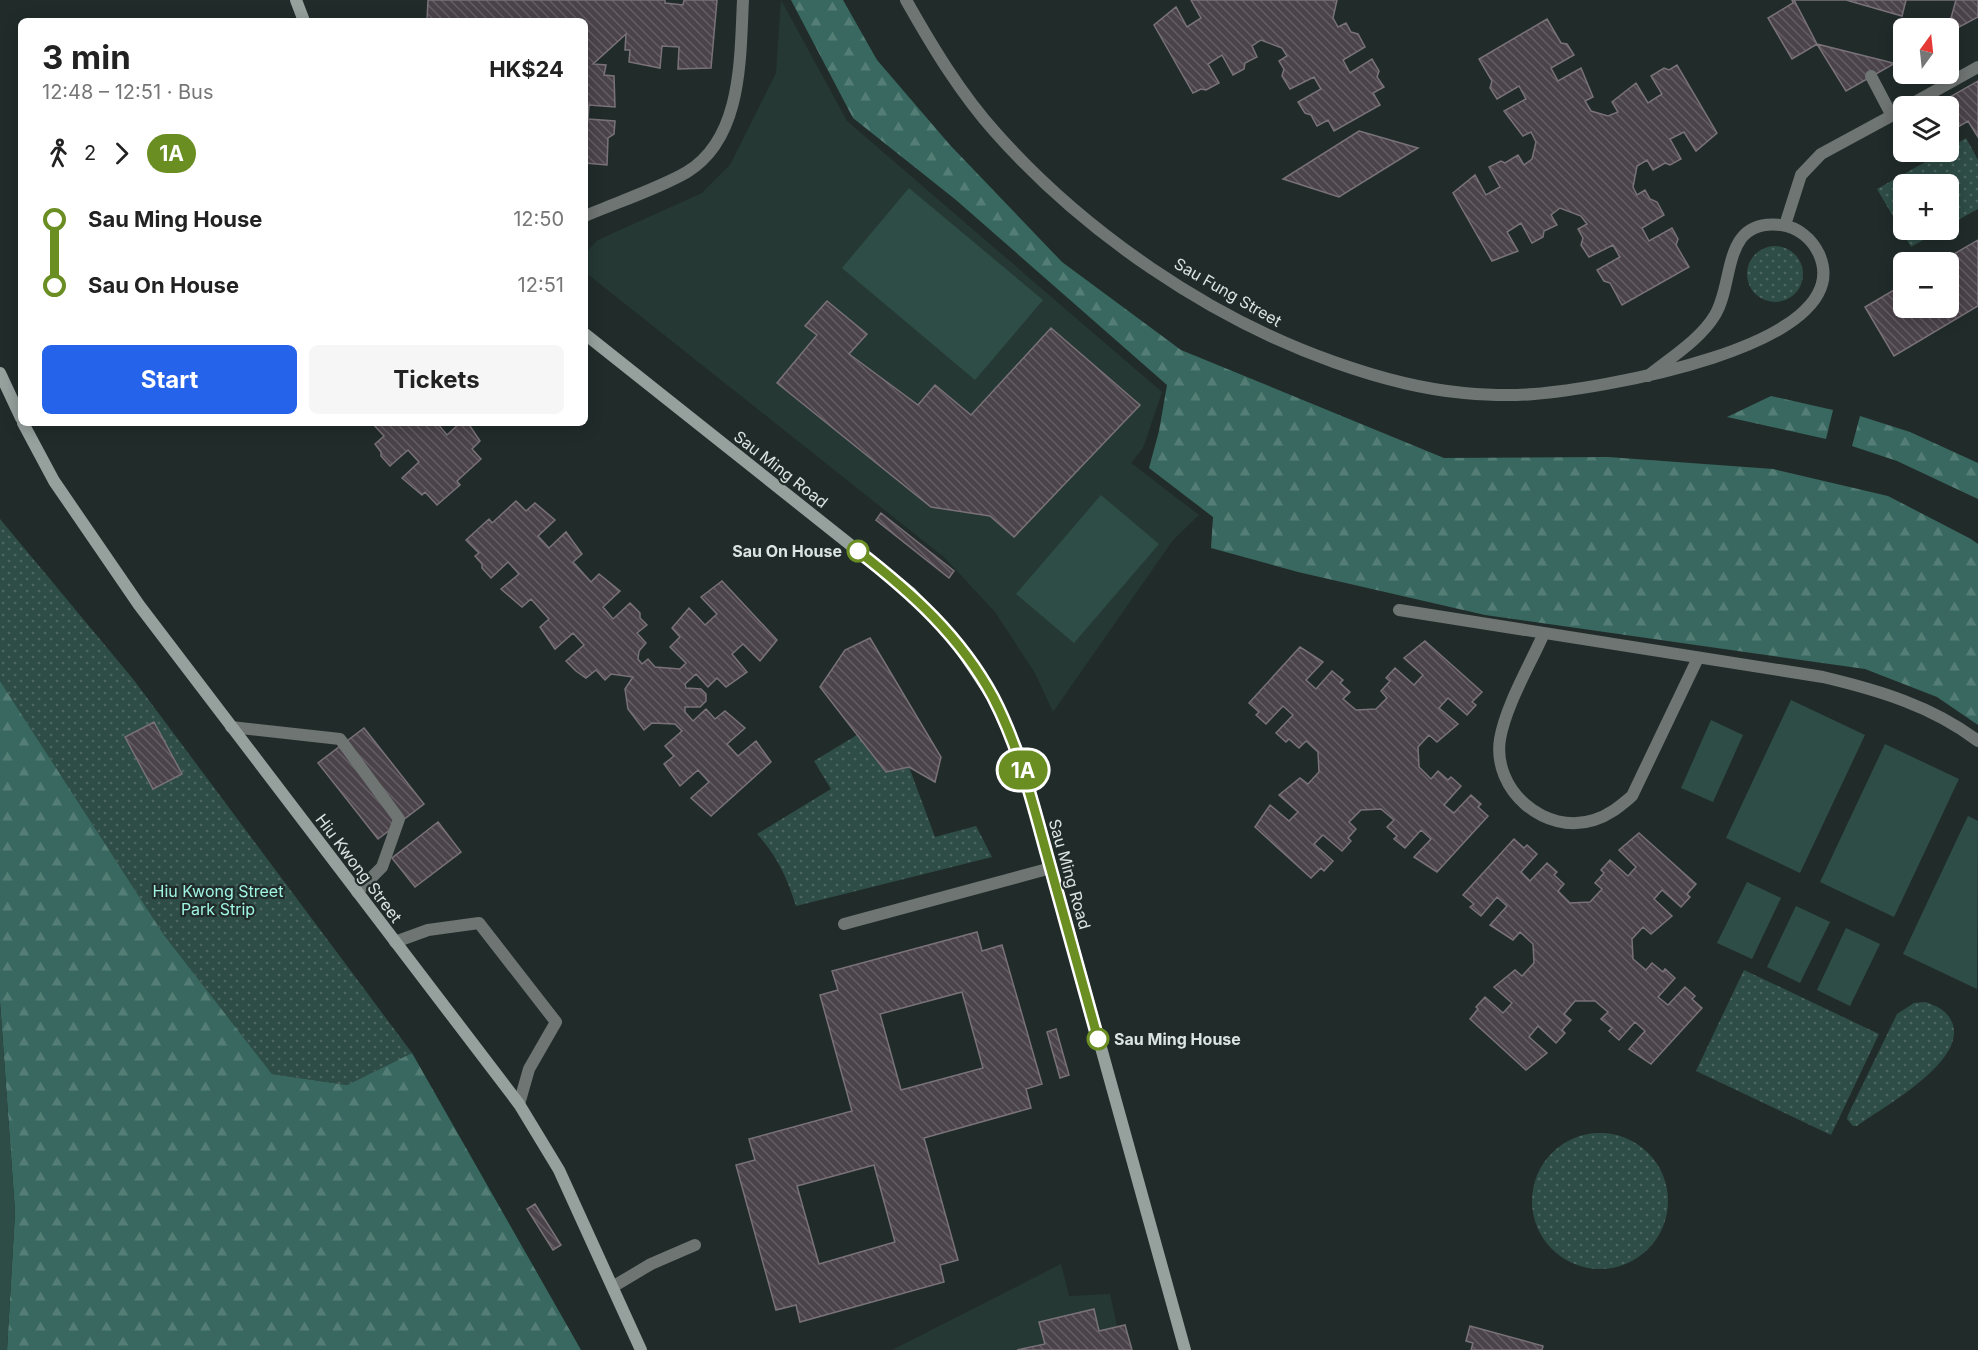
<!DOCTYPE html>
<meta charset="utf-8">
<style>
:root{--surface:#fff;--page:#f6f6f6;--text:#222;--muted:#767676;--accent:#2563eb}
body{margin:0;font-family:Inter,sans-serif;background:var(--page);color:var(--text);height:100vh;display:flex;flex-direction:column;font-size:22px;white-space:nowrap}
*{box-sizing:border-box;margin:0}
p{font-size:20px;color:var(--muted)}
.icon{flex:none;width:33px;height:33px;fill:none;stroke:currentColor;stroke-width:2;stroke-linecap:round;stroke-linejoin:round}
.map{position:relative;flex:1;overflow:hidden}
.details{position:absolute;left:18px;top:18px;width:570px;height:408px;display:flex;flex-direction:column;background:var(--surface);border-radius:9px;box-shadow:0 3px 15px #0003}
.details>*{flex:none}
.badge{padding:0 12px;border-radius:20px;font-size:21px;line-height:39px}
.needle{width:39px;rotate:15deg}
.buttons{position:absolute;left:1893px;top:18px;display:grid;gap:12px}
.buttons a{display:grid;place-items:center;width:66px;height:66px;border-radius:9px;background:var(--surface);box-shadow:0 3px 15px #0003;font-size:30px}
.map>.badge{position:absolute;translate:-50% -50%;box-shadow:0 0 0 3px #fff}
.legs{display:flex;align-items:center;gap:9px;height:66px;padding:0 24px;font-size:20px}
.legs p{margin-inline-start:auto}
.summary{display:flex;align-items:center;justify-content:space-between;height:102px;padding:0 24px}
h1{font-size:33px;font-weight:700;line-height:45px}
.action{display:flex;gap:12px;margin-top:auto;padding:12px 24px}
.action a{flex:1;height:69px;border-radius:9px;background:var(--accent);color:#fff;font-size:24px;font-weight:700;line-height:69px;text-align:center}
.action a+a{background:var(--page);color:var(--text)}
ul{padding:0 24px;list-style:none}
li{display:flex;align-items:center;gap:21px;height:66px;font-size:22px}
li i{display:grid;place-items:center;width:9px;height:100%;margin:0 8px;background:currentColor}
li i::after{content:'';width:15px;height:15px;margin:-8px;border:4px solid;border-radius:50%;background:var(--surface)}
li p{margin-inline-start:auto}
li:first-child i{background:linear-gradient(#0000 50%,currentColor 0)}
li:last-child i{background:linear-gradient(currentColor 50%,#0000 0)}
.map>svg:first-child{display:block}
.built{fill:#253834}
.green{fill:url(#green-dots)}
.forest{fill:url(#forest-firs)}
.pitch{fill:#2f4d47}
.building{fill:url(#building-back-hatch);stroke:#7a7279;stroke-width:1.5;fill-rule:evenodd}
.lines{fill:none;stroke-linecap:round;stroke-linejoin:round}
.lane{stroke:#6f7573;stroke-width:12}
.secondary{stroke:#96a09d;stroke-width:12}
.line-1-casing{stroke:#fff;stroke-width:14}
.line-1{stroke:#6b8e23;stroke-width:9}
.stop-1-dot{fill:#fff;stroke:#6b8e23;stroke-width:3}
.labels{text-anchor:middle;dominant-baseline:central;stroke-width:4.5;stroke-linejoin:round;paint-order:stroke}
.street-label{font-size:16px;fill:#dce4e2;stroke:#212c2a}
.stop-label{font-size:16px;font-weight:bold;fill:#dce4e2;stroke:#212c2a;text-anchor:end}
.park-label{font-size:16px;fill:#a0f4e3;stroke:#212c2a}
</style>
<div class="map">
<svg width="1978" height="1350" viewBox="0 0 1978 1350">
<defs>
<pattern id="green-dots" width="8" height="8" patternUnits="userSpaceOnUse" patternTransform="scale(1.5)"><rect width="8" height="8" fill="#2f4d47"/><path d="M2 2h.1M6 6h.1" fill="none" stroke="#4d6661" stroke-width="1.8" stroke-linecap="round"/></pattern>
<pattern id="forest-firs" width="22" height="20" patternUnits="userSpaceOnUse" patternTransform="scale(1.5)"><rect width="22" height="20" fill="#38685f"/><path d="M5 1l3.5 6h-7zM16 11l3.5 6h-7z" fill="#547d76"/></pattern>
<pattern id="building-back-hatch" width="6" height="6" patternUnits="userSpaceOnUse" patternTransform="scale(1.5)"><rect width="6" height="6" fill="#4b434a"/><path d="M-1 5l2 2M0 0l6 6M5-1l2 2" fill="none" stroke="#645e64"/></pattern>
</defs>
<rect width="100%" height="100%" fill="#212c2a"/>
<path class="built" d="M781 0 847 121 1162 392 1143 448 1131 463 1199 515 1173 540 1053 712 1035 673 995 612 945 558 585 272V253L598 240 702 193 730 165 776 73Z
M1061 1264 1069 1296 1110 1294 1117 1326 1125 1325 1132 1350H892Z"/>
<path class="green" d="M1966 138 1978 160V209L1949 225 1948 184H1904V230H1941L1911 247 1877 189 1943 152H1948L1949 148Z
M1747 274a28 28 0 1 1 56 0a28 28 0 1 1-56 0Z
M0 519 133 679 412 1053 347 1085 272 1074 164 935 0 681Z
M857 735 885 772 909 767 935 837 976 826 992 857 796 906C787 877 777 856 757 834L831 789 814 761Z
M1744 970 1879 1034 1831 1135 1696 1071Z
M1925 1002C1938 1006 1949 1012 1953 1025 1964 1063 1883 1107 1857 1126H1853L1847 1119 1848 1115 1897 1014 1914 1003Z
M1532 1201a68 68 0 1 1 136 0a68 68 0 1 1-136 0Z"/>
<path class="forest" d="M791 0H843L877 60 950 145 1062 262 1181 350 1444 458 1608 457 1773 469 1888 496 1971 539 1978 544V725L1937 697 1865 669 1485 615 1298 572 1211 548 1213 517 1149 468 1159 431 1167 385 956 200 853 118Z
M1771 396 1833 410 1826 439 1727 417Z
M1860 416 1910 432 1978 463V499L1897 461 1852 446Z
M0 681 164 935 272 1074 347 1085 412 1053 581 1350H7L15 1212 0 1002Z"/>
<path class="pitch" d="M909 188 1043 300 975 380 842 268Z
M1101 495 1159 544 1074 643 1016 594Z
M1791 700 1865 735 1800 873 1726 838Z
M1711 720 1743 735 1713 802 1681 788Z
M1885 744 1959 779 1894 917 1820 882Z
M1968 816 1978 821 1977 989 1903 954Z
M1747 882 1781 898 1752 959 1717 943Z
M1796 906 1830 922 1800 983 1767 967Z
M1846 928 1880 944 1850 1006 1817 990Z
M0 1002 15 1212 7 1350H0Z"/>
<path class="building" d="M428 0H665V3L683 5 684 0H717L711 68 678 69 679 47 662 46 660 68 629 62 630 50H625L626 34 593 64 606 65 604 75 614 76 615 107 589 105 588 119 615 121 614 134 608 138 607 165 585 163V21H427Z
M1191 0H1337L1333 18 1338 27 1346 23 1351 32 1358 34 1365 47 1343 60 1350 73 1372 59 1379 71 1377 77 1384 87 1373 93 1380 105 1334 131 1328 120 1317 126 1311 115 1305 113 1298 102 1321 89 1314 77 1290 89 1282 76 1284 69 1279 61 1287 56 1282 48 1261 40 1252 46 1257 57 1245 63 1244 69 1233 75 1222 55 1208 64 1219 83 1206 90 1201 89 1193 93 1154 25 1176 7 1187 27 1201 18Z
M1792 0H1978V17L1948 33V28H1904V58L1846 91 1817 44 1792 59 1768 18 1793 3Z
M1794 0H1846L1902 16 1906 0H1956L1948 29 1904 28V58L1893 63 1817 44Z
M1547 19 1561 43 1567 44 1574 55 1551 68 1558 81 1581 68 1593 97 1585 101 1591 111 1608 116 1618 112 1612 102 1636 83 1648 103 1662 94 1651 76 1664 68 1669 70 1677 65 1717 133 1696 151 1684 132 1670 139 1681 159 1670 165 1665 163 1653 170 1647 160 1637 166 1633 187 1637 195 1645 190 1650 199 1657 202 1664 215 1642 228 1649 241 1672 228 1678 239 1676 245 1689 267 1622 305 1610 283 1604 281 1597 270 1620 257 1613 245 1589 257 1581 245 1583 238 1578 229 1587 224 1581 216 1560 208 1551 215 1557 225 1544 231 1543 237 1532 243 1521 223 1507 232 1518 251 1492 261 1453 193 1475 175 1486 195 1500 187 1489 167 1501 161 1505 163 1518 155 1524 165 1532 159 1536 142 1531 132 1523 136 1504 111 1526 99 1519 86 1497 99 1490 88 1492 81 1479 59Z
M1978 81V137L1968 121 1948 133V106H1934Z
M1359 131 1418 148 1339 197 1283 179Z
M1978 240V306L1894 356 1865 307 1904 284V308H1948V262H1940Z
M827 301 867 334 849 354 918 405 935 385 971 415 1051 328 1140 405 1014 537 990 516 931 507 777 383 817 335 805 326Z
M372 423H437L447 435 460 423H468L480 441 472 449 481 459 457 481 460 485 437 505 425 492 422 495 402 478 419 462 408 450 390 466 381 456V452L375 444 384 436Z
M516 501 526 511 535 503 555 520 538 536 549 548 566 532 582 554 573 562 591 582 599 574 620 591 603 607 613 619 630 603 640 613V618L647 625 637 633 646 643 639 651 638 659 642 664 648 659 655 667 680 669 686 663 670 647 680 637 672 628 689 608 705 625 717 614 701 597 722 581 777 640 760 661 743 644 732 654 747 672 726 687 717 678 708 687 696 674 685 684 686 688 701 689 706 694V701L700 707H685V712L693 721 706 709 715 719 725 711 745 728 727 744 738 756 756 741 771 762 711 816 691 798 709 782 698 770 680 786 664 764 674 756 665 746 682 731 675 724 652 723 644 730 628 709 625 689 633 677 611 674 605 680 596 670 586 678 576 671 566 661 584 645 573 633 555 649 540 627 549 619 531 599 522 607 501 589 519 574 508 562 491 578 482 568V564L475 556 479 553 466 540 489 519 492 523Z
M881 513 954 571 949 578 876 520Z
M870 638 941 757 935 782 909 767 886 772 820 687 845 650Z
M1425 641 1482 692 1472 702 1476 705 1467 715 1448 698 1439 708 1458 724 1437 742 1429 735 1418 747 1419 767 1431 779 1438 771 1448 780 1451 777 1461 786 1444 805 1454 813 1471 795 1481 804 1478 807 1488 816 1437 872 1414 857 1431 839 1421 830 1405 848 1394 839 1397 836 1387 827 1394 820 1381 809 1361 810 1349 822 1356 829 1348 838 1351 841 1342 851 1323 835 1314 844 1333 861 1324 871 1321 868 1311 878 1255 827 1270 805 1289 821 1298 812 1279 795 1300 778 1308 784 1319 772 1318 752 1306 741 1299 748 1289 739 1286 742 1276 733 1293 715 1283 706 1266 724 1256 715 1259 712 1249 703 1300 647 1323 662 1306 680 1316 689 1332 671 1343 680 1340 683 1350 692 1343 699 1356 710 1376 709 1387 698 1381 691 1390 681 1386 678 1395 668 1414 685 1423 675 1404 658Z
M154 722 182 774 153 789 125 737Z
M364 728 424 804 378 839 318 763Z
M438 822 461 852 415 887 392 858Z
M1639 833 1696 884 1687 894 1690 897 1681 907 1662 890 1654 899 1672 916 1651 934 1643 927 1632 939 1633 959 1646 970 1652 963 1663 972 1665 969 1675 978 1658 997 1668 1005 1685 987 1695 996 1692 999 1702 1008 1651 1064 1629 1049 1645 1031 1635 1022 1619 1040 1609 1031 1612 1028 1601 1019 1608 1012 1595 1001H1575L1564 1014 1571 1020 1562 1030 1565 1033 1556 1043 1538 1026 1529 1037 1547 1053 1526 1070 1470 1019 1478 1009 1476 1007 1485 997 1503 1013 1512 1003 1494 987 1515 970 1522 976 1534 963 1533 944 1520 932 1513 940 1490 925 1507 906 1497 897 1481 916 1470 907 1474 904 1463 895 1514 839 1524 848 1527 845 1537 854 1521 872 1530 881 1547 863 1557 872 1554 875 1564 884 1558 891 1570 903 1590 902 1602 889 1595 883 1604 873 1601 870 1610 860 1628 876 1636 867 1619 850Z
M977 932 982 951 1002 945 1042 1084 1026 1089 1031 1108 924 1138 958 1260 940 1265 944 1282 800 1322 796 1305 776 1310 736 1165 755 1160 749 1139 852 1111 820 995 838 990 832 971ZM962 992 983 1068 901 1090 880 1014ZM874 1165 895 1242 819 1264 797 1186Z
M1056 1029 1069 1075 1060 1078 1047 1032Z
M535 1204 561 1245 553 1250 527 1209Z
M1094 1309 1099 1331 1125 1325 1132 1350H1017L1045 1344 1039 1322Z
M1470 1326 1543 1346 1542 1350H1471L1473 1343 1466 1341Z"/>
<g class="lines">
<path class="lane" d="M906 0C932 46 960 93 996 133 1084 232 1209 318 1334 362 1376 377 1419 389 1464 393 1486 395 1511 396 1534 394 1589 390 1861 348 1819 254 1812 239 1798 227 1781 225 1721 218 1735 282 1715 315 1700 340 1670 358 1648 376
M1871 76 1892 116
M1908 106 1978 67
M585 216C615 203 660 188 687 172 743 138 740 57 743 0
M1785 225 1801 175 1821 154 1904 109
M1399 610 1823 677C1878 690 1932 706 1978 741
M1544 633C1530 665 1506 705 1500 739 1492 790 1545 836 1594 820 1610 815 1620 806 1632 796L1698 658
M231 727 340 739 399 819 382 867 357 892
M844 924 1051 868
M395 942 428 930 479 923 556 1022 529 1069 519 1104
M614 1286 651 1264 695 1245"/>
<path class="secondary" d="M296 0 304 21
M585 334 911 593 956 642 992 696 1020 756 1185 1350
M0 373 21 418
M23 423 54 481 139 605 519 1104 559 1170 641 1350"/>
</g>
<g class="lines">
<g class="line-1-casing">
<path id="line-1" d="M858 551C912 593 960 636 993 697 1019 747 1032 801 1047 855 1064 916 1081 977 1098 1039"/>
</g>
<use href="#line-1" class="line-1"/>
</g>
<g class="stop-1-dot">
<circle cx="858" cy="551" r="10"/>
<circle cx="1098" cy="1039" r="10"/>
</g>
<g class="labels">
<g class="street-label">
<text transform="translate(1228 292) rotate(30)">Sau Fung Street</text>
<text transform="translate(781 469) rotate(38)">Sau Ming Road</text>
<text transform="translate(359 868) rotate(53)">Hiu Kwong Street</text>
<text transform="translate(1070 874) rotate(74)">Sau Ming Road</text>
</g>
<g class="stop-label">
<text x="842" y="551">Sau On House</text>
<text x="1114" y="1039" text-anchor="start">Sau Ming House</text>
</g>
<g class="park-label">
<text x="218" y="891">Hiu Kwong Street<tspan x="218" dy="18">Park Strip</tspan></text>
</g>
</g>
</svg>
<div class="buttons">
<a><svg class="needle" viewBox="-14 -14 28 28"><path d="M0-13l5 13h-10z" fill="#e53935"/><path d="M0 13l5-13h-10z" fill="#767676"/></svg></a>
<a><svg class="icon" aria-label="layers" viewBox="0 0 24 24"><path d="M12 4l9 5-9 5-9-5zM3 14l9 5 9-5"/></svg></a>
<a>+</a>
<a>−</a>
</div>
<b class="badge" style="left:1023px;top:770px;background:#6b8e23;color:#fff">1A</b>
<section class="details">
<div class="summary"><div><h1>3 min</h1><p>12:48 – 12:51 · Bus</p></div><b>HK$24</b></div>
<div class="legs"><svg class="icon" aria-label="walk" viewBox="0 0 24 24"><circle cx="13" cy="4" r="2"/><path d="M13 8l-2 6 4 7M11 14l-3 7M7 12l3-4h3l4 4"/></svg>2<svg class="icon" aria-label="forward" viewBox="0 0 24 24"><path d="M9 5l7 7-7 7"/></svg><b class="badge" style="background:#6b8e23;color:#fff">1A</b></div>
<ul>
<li><i style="color:#6b8e23"></i><b>Sau Ming House</b><p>12:50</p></li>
<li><i style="color:#6b8e23"></i><b>Sau On House</b><p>12:51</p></li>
</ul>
<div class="action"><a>Start</a><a>Tickets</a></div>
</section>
</div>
